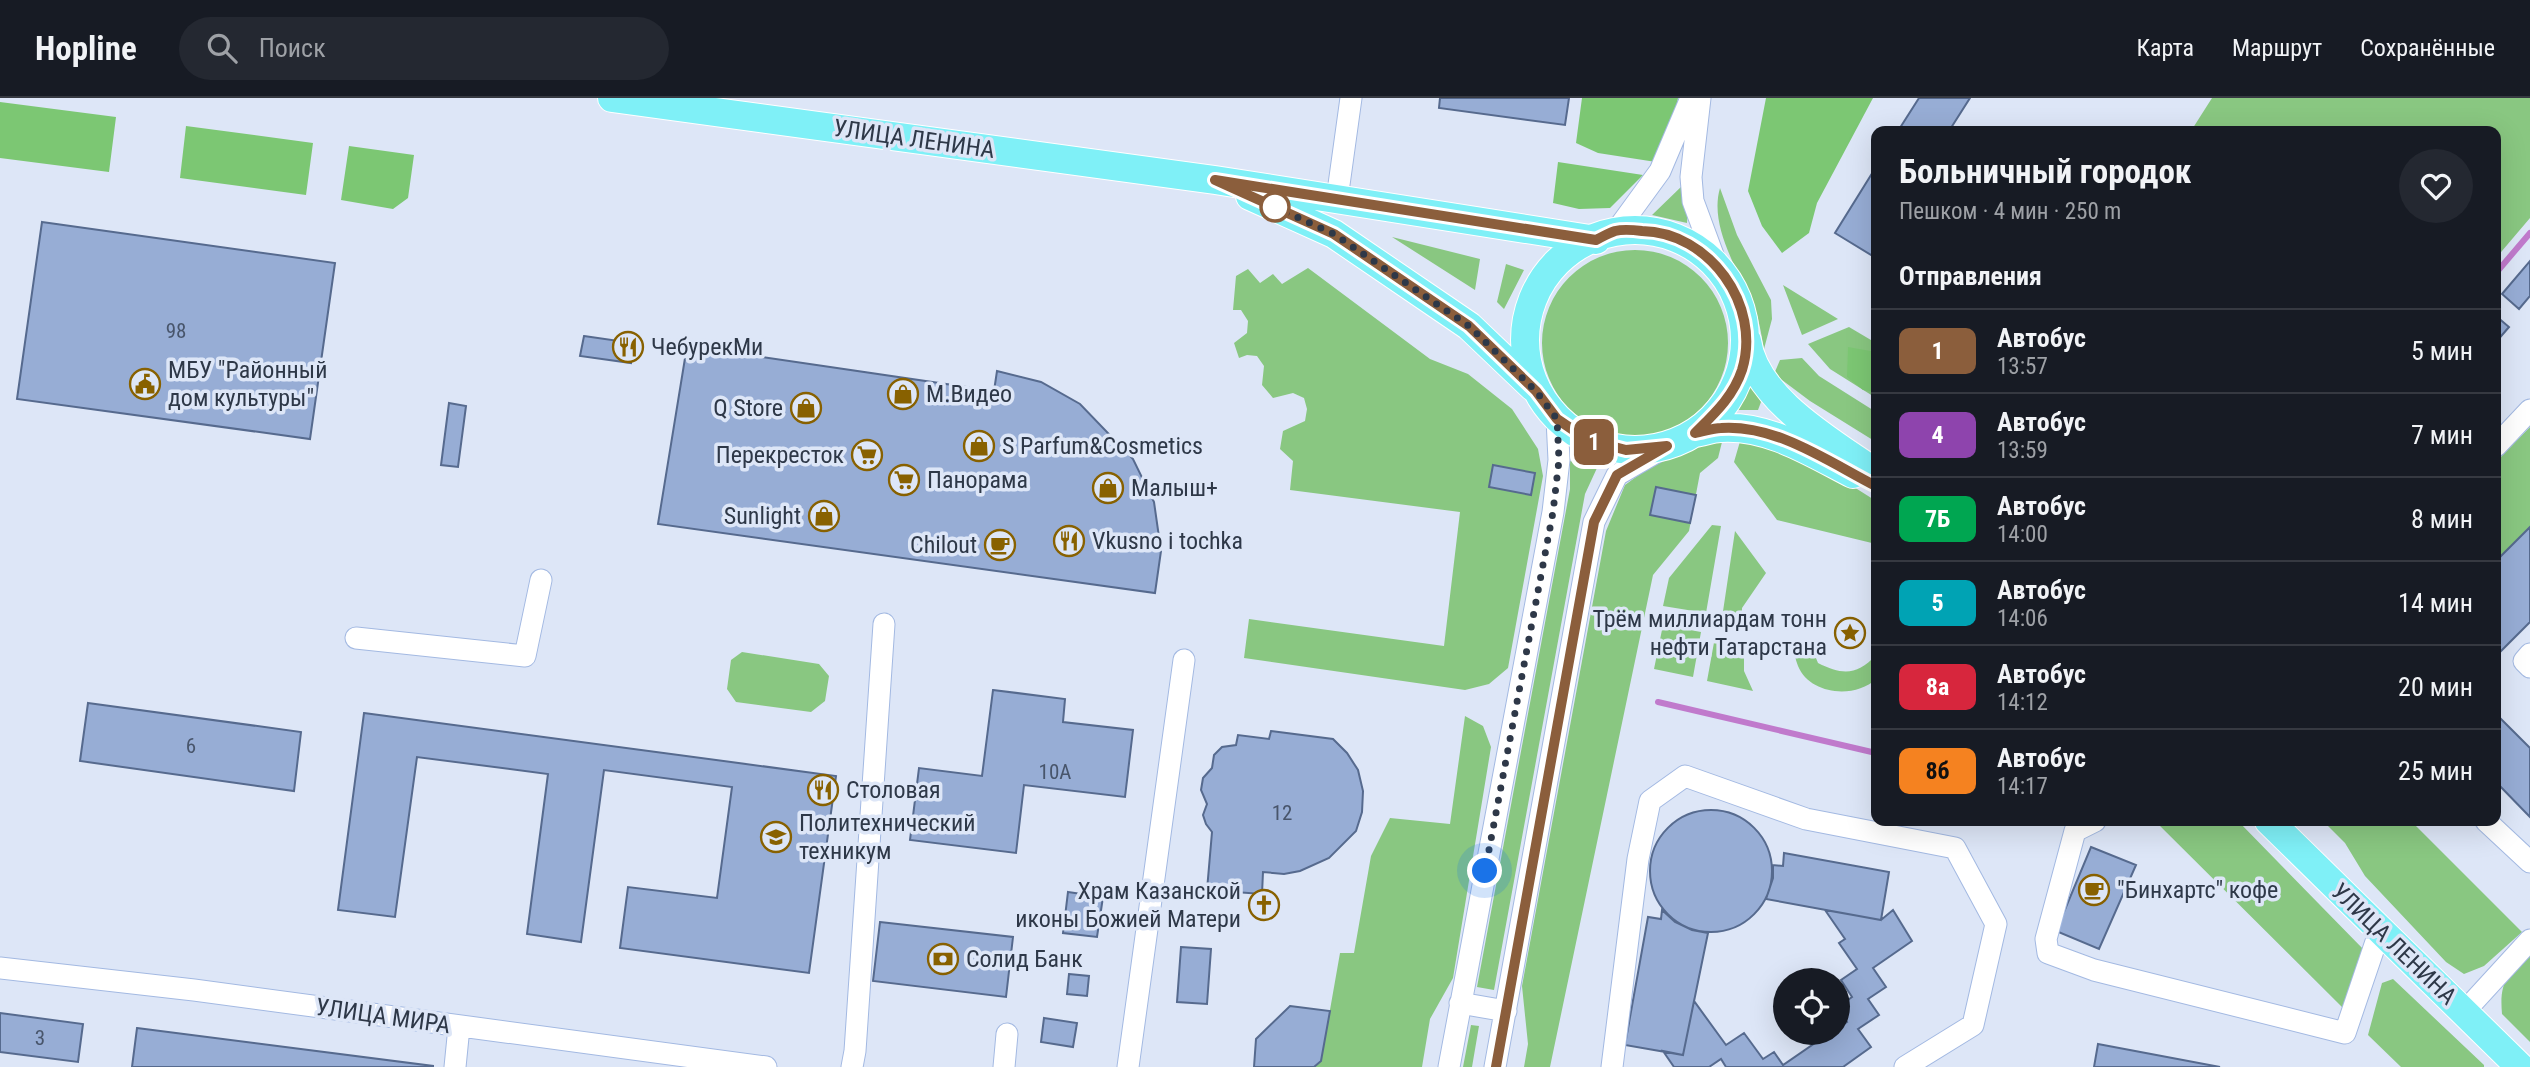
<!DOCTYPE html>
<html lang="ru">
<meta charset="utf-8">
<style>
:root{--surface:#171b24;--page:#242831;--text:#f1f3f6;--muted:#9ea1a6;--line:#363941}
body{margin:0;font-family:"Roboto Condensed",sans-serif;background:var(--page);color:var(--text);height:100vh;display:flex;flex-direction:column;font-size:26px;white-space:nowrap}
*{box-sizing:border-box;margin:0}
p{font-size:23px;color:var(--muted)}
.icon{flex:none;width:38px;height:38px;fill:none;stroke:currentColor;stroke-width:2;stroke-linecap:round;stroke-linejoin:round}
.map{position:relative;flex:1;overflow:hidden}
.details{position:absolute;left:1871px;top:28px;width:630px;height:700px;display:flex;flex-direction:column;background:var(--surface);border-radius:14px;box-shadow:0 7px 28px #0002}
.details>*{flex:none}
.badge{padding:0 14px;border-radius:10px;font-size:24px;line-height:46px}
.fabs{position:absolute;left:1773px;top:870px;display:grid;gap:14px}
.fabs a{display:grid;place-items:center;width:77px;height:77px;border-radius:50%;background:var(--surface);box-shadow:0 7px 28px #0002;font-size:35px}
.you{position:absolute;width:35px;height:35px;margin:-18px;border:5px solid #fff;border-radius:50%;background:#1a73e8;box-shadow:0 0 0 10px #1a73e833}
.map>.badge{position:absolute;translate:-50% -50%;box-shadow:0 0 0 4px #fff}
h2{padding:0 28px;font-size:26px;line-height:63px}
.round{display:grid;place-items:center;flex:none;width:74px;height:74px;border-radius:37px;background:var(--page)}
.summary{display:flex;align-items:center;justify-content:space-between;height:119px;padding:0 28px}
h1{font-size:33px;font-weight:700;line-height:52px}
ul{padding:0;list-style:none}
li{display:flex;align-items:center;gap:21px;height:84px;padding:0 28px;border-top:2px solid var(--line)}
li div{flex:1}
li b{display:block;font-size:26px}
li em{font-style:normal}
li .badge{min-width:77px;font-weight:700;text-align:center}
header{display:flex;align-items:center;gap:42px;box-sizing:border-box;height:98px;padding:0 35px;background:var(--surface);border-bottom:2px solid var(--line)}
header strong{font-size:33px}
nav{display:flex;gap:38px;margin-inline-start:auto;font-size:24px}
.search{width:490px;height:63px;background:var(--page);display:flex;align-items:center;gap:18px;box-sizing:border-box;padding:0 24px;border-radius:38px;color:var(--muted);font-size:26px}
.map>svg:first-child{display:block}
.green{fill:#89c781}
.forest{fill:#7cc773}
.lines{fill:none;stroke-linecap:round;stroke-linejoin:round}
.stream{stroke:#c07acc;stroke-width:6}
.building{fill:#97add5;stroke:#566a8e;stroke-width:2}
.minor-casing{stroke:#a3b9e2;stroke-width:23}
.major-casing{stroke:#fff;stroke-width:30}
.minor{stroke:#fff;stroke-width:21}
.major{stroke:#7ff0f7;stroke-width:28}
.line-casing{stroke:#fff;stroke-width:16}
.line{stroke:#8b5e3c;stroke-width:10}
.walk{stroke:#2e3848;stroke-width:7;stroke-dasharray:0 12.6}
.stop-dot{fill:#fff;stroke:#8b5e3c;stroke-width:3.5}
.labels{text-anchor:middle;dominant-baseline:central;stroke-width:7;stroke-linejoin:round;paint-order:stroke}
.number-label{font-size:21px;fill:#48556b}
.street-label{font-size:24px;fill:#2e3848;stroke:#dde6f7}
.poi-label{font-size:24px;fill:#2e3848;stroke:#dde6f7;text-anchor:start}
</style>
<header>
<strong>Hopline</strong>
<div class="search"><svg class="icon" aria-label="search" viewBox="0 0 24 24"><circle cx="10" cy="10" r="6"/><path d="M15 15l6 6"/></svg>Поиск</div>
<nav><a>Карта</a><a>Маршрут</a><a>Сохранённые</a></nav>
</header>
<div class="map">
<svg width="2530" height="969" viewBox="0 0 2530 969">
<rect width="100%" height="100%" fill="#dde6f7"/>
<path class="green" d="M2212 0H2530V120L2496 160V33H2191Z
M1683 87 1689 88 1687 125 1652 117Z
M1720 90 1737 137 1771 202 1772 221 1764 251C1761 236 1759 218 1752 204 1737 171 1709 127 1720 90Z
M1392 139 1480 161 1475 192Z
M1542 245a93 93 0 1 1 186 0a93 93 0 1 1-186 0Z
M1506 166 1524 172 1504 211 1497 204Z
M1308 170 1430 261 1468 276 1512 311 1538 351 1543 378 1508 570 1489 586 1465 592 1244 560 1249 521 1444 548 1460 414 1290 392 1293 363 1280 351 1283 333 1305 323 1307 311 1304 300 1293 295 1273 300 1262 287 1264 268 1257 258 1247 257 1239 260 1234 245 1247 235 1248 223 1241 212H1233L1236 178 1248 171 1260 185 1273 176 1282 186Z
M1783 187 1838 221 1802 237Z
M1849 229 1876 245V300L1830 271 1808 246Z
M1802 260 1819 278 1876 314V344L1810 303 1774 276 1780 262Z
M1749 285 1753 287 1761 304 1758 312H1734L1741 300 1744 287Z
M2530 329V429L2496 463V364Z
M1741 340 1775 346 1846 384 1876 403V446L1777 422 1734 364Z
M1722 344 1718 360 1700 375 1689 433 1653 477 1550 969H1524L1528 946 1522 888 1606 433 1625 387 1651 368 1698 347Z
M1570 363 1597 370 1585 396 1494 892 1477 889 1570 391Z
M1712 427 1721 428 1706 515 1663 508 1669 480Z
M1735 433 1766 475 1742 510V523L1722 520Z
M1663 527 1701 534 1693 579 1654 571Z
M1715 539 1744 545V573L1753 593 1707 583Z
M1809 543 1818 565C1842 577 1857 578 1876 557V581C1855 601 1810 597 1798 568 1795 561 1794 553 1793 546Z
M742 554 819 566 829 578 825 603 811 614 736 604 727 591 731 562Z
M1465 618 1483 628 1491 649 1453 880 1430 921 1422 969H1314L1321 963 1340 855H1354L1371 758 1390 720 1450 726Z
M2155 723H2238L2365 853 2343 910Z
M2323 723H2411L2522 834 2484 868 2464 876 2446 864 2365 778 2345 745Z
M2530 853V944L2502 916C2499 883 2508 876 2530 853Z
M2393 881 2484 967V969H2401L2368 937 2382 885Z
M1471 927 1479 928 1472 969H1463Z"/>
<path class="forest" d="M1582 0H1678L1672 33 1656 64 1598 55 1576 45Z
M1766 0H1873L1817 105 1809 135 1782 155 1762 128 1748 93Z
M0 4 116 19 109 74 0 60Z
M186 28 313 45 306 97 180 80Z
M349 48 414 57 408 100 393 111 341 102Z
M1558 64 1643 77 1610 110 1579 111 1553 105Z
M1848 249 1876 254V294L1863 292 1847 279Z"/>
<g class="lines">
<path class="stream" d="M2496 175 2530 135
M1658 604 1876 655"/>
</g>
<path class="building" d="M1440 0H1569L1565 27 1439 10Z
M1919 0H1970L1949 33H1898Z
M1876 69V160L1835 135Z
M42 124 335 165 310 341 17 301Z
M2530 163V198L2519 211 2502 196Z
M2496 218 2509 229 2496 244Z
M584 238 633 245 631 265 580 258Z
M687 248 994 293 997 273 1041 284 1080 306 1133 361 1154 404 1161 453 1155 495 658 426Z
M449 305 466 308 458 369 441 367Z
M1493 367 1535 375 1531 397 1489 389Z
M1656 389 1696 397 1690 425 1650 417Z
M2530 429V524L2496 558V463Z
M993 592 1065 601 1063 624 1133 632 1125 699 1024 687 1016 755 910 742 919 670 982 678Z
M88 605 301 634 294 693 80 663Z
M364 615 836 678 809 875 620 850 628 789 717 800 732 689 604 672 581 844 527 836 548 676 417 659 395 819 338 812Z
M2496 616 2530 650V719L2496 684Z
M1271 633 1333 641 1347 655 1358 672 1363 693 1362 714 1356 733 1329 760 1300 773 1284 776 1263 774 1262 796 1207 792 1212 734 1206 726 1203 717 1207 706 1201 692 1203 680 1212 670 1214 657 1222 649 1236 647 1238 637 1269 641Z
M1650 773a61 61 0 1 1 122 0a61 61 0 1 1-122 0Z
M2091 749 2136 767 2099 851 2056 833Z
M1784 755 1889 774 1881 822 1766 801 1773 780V767L1783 768Z
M1068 794 1103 799 1097 839 1063 835Z
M1662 812 1675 824 1692 832 1708 835 1683 957 1625 947 1648 819 1661 821Z
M1825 812 1881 822 1893 812 1912 843 1873 870 1886 889 1868 901 1879 917 1858 931 1871 949 1843 969H1726L1721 961 1709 969H1674L1663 953 1683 957 1694 903 1726 947 1744 935 1763 961 1774 954 1783 967 1831 934H1838V930L1847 924 1838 909 1852 899 1841 882 1857 871 1839 845 1845 841Z
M880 824 1013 839 1006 899 873 883Z
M1181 849 1211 851 1207 906 1177 904Z
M1069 876 1089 878 1087 898 1067 896Z
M1290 908 1330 913 1321 963 1314 969H1254L1256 941Z
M0 915 83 926 78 964 0 954Z
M1044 920 1077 925 1073 949 1041 944Z
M137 930 433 968V969H132Z
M2098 946 2220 969H2094Z"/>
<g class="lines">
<g class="minor-casing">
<path id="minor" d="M1700 0 1691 79 1693 103 1716 165
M1337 101 1351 0
M1617 132 1660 73 1691 0
M2496 348 2530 312
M356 540 525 558 541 482
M2530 556 2524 563 2530 569
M2095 723 2075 733 2046 841 2048 855 2094 872 2345 935 2380 832
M2486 723 2530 764
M0 870 194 892 766 969
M1460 905 1506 913
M2464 914 2530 842
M455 969 459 929
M852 969 855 953 884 526
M1004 969 1007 936
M1128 969 1184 562
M1449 969 1553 414 1559 362 1557 321
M1495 969 1594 424 1617 377 1667 348
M1612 969 1638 761 1650 703 1685 678 1806 721 1955 750 1996 826 1973 927 1905 969"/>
</g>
<g class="major-casing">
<path id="major" d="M612 0 1215 82 1596 142
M1250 98 1334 136 1469 228 1533 289
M1525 242a110 110 0 1 1 220 0a110 110 0 1 1-220 0Z
M1747 243C1755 301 1832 344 1876 375
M1694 335C1703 334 1712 330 1721 330 1769 327 1812 355 1853 376
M2269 723 2520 969"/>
</g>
<use href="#minor" class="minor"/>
<use href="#major" class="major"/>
</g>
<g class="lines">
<g class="line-casing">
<path id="line" d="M1496 969 1594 424 1617 377 1667 348 1626 352 1588 342 1557 321 1536 293 1469 228 1334 136 1215 82 1596 142C1602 139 1609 135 1615 133 1623 131 1634 132 1642 133 1709 134 1762 207 1742 272 1733 299 1714 316 1695 335 1703 334 1712 330 1721 330 1776 326 1829 364 1876 388"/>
</g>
<use href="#line" class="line"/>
<path class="walk" d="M1275 109 1334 136 1469 228 1536 293 1557 321 1559 362 1553 414 1485 773"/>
</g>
<defs>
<g id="restaurant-ring" transform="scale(1.575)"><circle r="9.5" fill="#dde6f7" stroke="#886100" stroke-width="1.5"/><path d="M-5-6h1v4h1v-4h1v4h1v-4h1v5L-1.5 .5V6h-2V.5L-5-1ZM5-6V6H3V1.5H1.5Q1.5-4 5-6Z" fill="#886100"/></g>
<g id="civic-ring" transform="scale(1.575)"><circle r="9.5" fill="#dde6f7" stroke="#886100" stroke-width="1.5"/><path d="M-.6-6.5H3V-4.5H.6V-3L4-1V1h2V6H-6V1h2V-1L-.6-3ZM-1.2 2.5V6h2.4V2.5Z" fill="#886100"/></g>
<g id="shop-ring" transform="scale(1.575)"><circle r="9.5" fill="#dde6f7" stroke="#886100" stroke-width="1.5"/><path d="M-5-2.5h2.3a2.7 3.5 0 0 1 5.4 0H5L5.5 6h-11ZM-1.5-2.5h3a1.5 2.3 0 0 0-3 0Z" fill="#886100"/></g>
<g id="supermarket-ring" transform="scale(1.575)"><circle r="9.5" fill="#dde6f7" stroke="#886100" stroke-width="1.5"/><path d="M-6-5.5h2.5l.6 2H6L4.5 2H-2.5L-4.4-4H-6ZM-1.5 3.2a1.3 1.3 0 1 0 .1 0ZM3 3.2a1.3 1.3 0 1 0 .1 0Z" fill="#886100"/></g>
<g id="cafe-ring" transform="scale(1.575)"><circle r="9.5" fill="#dde6f7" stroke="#886100" stroke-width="1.5"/><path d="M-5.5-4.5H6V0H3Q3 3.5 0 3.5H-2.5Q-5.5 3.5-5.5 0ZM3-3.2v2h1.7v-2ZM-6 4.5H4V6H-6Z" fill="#886100"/></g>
<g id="sight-ring" transform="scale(1.575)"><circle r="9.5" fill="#dde6f7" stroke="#886100" stroke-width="1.5"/><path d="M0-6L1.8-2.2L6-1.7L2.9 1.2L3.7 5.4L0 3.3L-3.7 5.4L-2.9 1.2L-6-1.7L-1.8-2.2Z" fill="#886100"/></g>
<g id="university-ring" transform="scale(1.575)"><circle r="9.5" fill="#dde6f7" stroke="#886100" stroke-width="1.5"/><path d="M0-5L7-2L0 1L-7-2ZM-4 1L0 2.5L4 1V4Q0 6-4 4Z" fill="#886100"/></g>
<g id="church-ring" transform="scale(1.575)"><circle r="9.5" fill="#dde6f7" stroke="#886100" stroke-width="1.5"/><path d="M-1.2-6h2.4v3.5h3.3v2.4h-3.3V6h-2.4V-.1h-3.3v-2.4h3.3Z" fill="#886100"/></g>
<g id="bank-ring" transform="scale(1.575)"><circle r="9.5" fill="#dde6f7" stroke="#886100" stroke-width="1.5"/><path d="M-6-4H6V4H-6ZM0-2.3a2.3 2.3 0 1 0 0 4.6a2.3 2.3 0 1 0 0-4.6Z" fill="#886100"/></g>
</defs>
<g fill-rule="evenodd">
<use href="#restaurant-ring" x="628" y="249"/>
<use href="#civic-ring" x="145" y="286"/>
<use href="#shop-ring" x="903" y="296"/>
<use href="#shop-ring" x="806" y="310"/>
<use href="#shop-ring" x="979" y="348"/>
<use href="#supermarket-ring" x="867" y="357"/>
<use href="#supermarket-ring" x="904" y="382"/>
<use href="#shop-ring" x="1108" y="390"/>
<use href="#shop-ring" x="824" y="418"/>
<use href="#restaurant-ring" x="1069" y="443"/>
<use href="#cafe-ring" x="1000" y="447"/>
<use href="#sight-ring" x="1850" y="535"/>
<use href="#restaurant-ring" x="823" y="692"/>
<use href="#university-ring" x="776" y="739"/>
<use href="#cafe-ring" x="2094" y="792"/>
<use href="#church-ring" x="1264" y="807"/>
<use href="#bank-ring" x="943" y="861"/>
</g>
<circle class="stop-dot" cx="1275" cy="109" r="14"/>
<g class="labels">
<g class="number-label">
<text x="176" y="233">98</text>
<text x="191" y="648">6</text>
<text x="1055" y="674">10А</text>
<text x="1282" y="715">12</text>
<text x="40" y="940">3</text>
</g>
<g class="street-label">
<text transform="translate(914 41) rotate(8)">УЛИЦА ЛЕНИНА</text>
<text transform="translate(2394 846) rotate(44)">УЛИЦА ЛЕНИНА</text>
<text transform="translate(383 918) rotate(8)">УЛИЦА МИРА</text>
</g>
<g class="poi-label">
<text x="651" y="249">ЧебурекМи</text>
<text x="168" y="272">МБУ "Районный<tspan x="168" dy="28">дом культуры"</tspan></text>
<text x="926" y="296">М.Видео</text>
<text x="783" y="310" text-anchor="end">Q Store</text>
<text x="1002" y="348">S Parfum&amp;Cosmetics</text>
<text x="844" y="357" text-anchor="end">Перекресток</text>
<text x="927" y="382">Панорама</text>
<text x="1131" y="390">Малыш+</text>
<text x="801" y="418" text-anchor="end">Sunlight</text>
<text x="1092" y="443">Vkusno i tochka</text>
<text x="977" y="447" text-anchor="end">Chilout</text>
<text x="1827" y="521" text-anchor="end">Трём миллиардам тонн<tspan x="1827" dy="28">нефти Татарстана</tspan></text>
<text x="846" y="692">Столовая</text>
<text x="799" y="725">Политехнический<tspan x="799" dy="28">техникум</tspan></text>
<text x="2117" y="792">"Бинхартс" кофе</text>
<text x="1241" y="793" text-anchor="end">Храм Казанской<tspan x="1241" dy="28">иконы Божией Матери</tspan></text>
<text x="966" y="861">Солид Банк</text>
</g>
</g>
</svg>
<div class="fabs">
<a><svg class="icon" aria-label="locate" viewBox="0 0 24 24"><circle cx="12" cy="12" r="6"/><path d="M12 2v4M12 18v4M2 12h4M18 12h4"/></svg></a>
</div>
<div class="you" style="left:1485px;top:773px"></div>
<b class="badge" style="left:1594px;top:344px;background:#8b5e3c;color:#fff">1</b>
<section class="details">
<div class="summary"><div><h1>Больничный городок</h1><p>Пешком · 4 мин · 250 m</p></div><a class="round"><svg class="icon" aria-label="heart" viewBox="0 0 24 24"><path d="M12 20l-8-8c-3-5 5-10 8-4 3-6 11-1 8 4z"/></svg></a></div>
<h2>Отправления</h2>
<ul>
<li><span class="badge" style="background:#8b5e3c;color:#fff">1</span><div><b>Автобус</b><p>13:57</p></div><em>5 мин</em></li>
<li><span class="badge" style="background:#8e44ad;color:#fff">4</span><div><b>Автобус</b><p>13:59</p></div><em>7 мин</em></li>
<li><span class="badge" style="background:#00a651;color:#fff">7Б</span><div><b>Автобус</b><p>14:00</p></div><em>8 мин</em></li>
<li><span class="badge" style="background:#00a3b4;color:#fff">5</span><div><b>Автобус</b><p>14:06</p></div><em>14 мин</em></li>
<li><span class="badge" style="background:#d7263d;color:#fff">8а</span><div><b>Автобус</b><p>14:12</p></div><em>20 мин</em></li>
<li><span class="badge" style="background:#f58220;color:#111">8б</span><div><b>Автобус</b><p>14:17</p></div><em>25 мин</em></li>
</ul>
</section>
</div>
